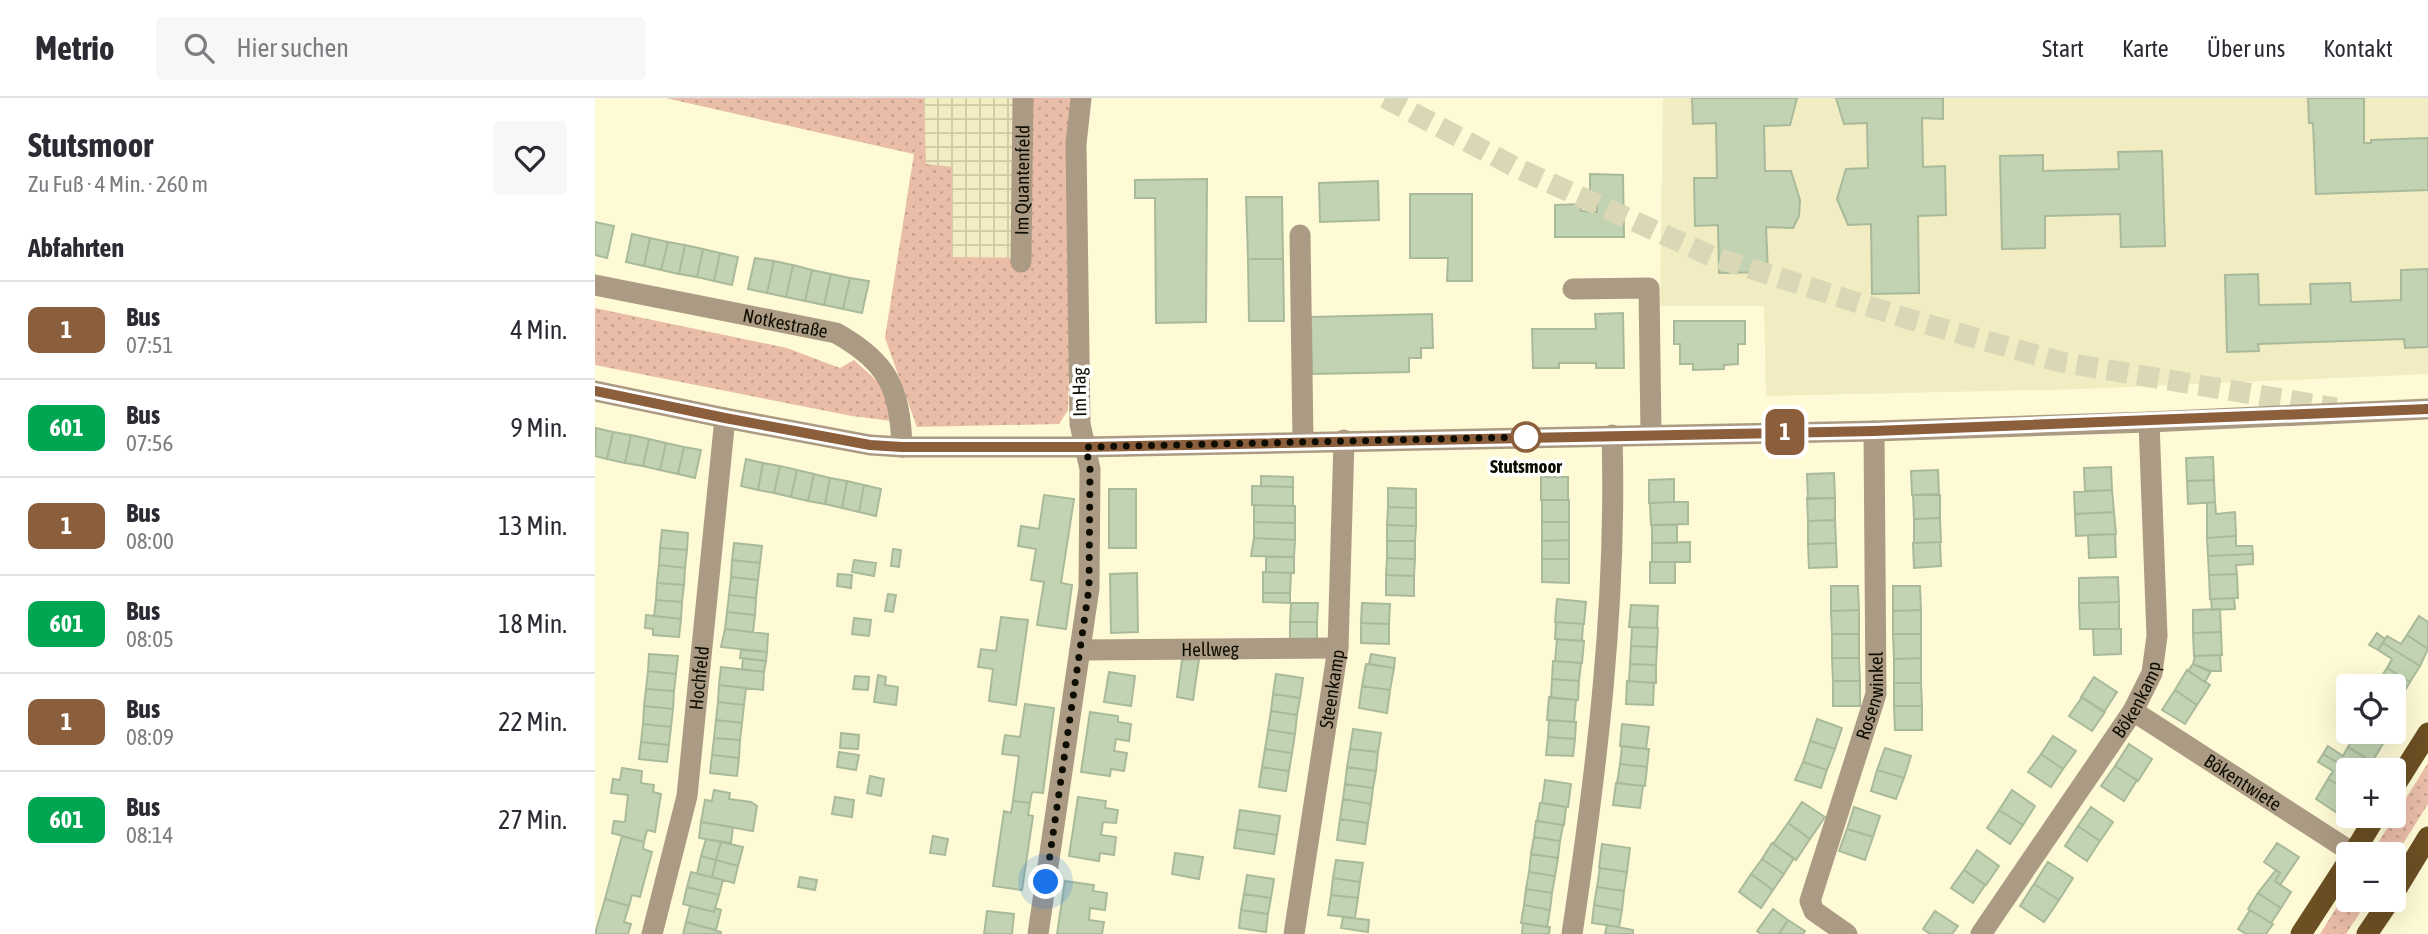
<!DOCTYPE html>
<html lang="de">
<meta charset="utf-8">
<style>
:root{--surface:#fff;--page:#f7f7f7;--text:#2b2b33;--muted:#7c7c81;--line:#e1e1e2}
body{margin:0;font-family:"Asap Condensed",sans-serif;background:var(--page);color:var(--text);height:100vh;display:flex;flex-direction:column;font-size:26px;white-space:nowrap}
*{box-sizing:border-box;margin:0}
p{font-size:23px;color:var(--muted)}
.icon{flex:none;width:38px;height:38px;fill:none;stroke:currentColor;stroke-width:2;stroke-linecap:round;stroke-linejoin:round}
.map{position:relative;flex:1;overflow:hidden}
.panel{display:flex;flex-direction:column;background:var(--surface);width:595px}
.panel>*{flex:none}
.badge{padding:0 14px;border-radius:10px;font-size:24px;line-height:46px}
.buttons{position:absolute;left:1741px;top:576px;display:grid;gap:14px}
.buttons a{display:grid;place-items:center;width:70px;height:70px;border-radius:7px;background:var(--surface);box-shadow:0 7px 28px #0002;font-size:35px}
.you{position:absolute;width:35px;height:35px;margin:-18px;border:5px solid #fff;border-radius:50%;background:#1a73e8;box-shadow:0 0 0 10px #1a73e833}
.map>.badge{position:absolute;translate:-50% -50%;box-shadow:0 0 0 4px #fff}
h2{padding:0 28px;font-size:26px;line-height:63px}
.round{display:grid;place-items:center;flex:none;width:74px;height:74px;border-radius:7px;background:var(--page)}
.headline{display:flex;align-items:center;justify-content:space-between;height:119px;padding:0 28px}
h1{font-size:33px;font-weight:700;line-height:52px}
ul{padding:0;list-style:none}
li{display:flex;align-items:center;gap:21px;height:98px;padding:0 28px;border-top:2px solid var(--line)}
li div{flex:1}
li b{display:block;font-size:26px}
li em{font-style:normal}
li .badge{min-width:77px;font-weight:700;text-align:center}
header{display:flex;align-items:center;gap:42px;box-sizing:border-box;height:98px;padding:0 35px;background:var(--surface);border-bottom:2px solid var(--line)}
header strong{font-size:33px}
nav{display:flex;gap:38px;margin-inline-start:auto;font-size:24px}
.search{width:490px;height:63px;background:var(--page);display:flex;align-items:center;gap:18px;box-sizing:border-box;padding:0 24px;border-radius:7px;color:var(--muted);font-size:26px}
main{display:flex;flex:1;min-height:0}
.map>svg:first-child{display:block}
.built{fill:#f1ecc1}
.industrial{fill:url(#industrial-grid)}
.grass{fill:url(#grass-dots)}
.building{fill:#c2d3b3;stroke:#a9ba9b;stroke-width:2}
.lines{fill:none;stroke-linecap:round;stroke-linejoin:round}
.minor-tunnel{stroke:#dad7b6;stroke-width:21;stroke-dasharray:21 10;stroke-linecap:butt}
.minor{stroke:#ac9b84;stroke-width:21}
.major{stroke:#6c4f23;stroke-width:21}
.line-casing{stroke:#fff;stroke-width:16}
.line{stroke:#8b5e3c;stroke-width:10}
.walk{stroke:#0f0e03;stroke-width:7;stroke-dasharray:0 12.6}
.stop-dot{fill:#fff;stroke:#8b5e3c;stroke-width:3.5}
.labels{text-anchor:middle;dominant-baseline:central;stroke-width:7;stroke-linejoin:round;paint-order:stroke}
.street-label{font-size:19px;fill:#0f0e03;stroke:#fff}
.stop-label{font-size:19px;font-weight:bold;fill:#0f0e03;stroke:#fff}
</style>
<header>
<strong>Metrio</strong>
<div class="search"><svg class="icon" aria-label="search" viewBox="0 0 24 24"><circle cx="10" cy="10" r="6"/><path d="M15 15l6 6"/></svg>Hier suchen</div>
<nav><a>Start</a><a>Karte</a><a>Über uns</a><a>Kontakt</a></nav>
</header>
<main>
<section class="panel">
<div class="headline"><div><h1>Stutsmoor</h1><p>Zu Fuß · 4 Min. · 260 m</p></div><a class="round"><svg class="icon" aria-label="heart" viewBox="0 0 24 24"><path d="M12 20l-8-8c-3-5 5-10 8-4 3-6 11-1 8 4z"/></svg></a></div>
<h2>Abfahrten</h2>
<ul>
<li><span class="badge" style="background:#8b5e3c;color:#fff">1</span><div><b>Bus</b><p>07:51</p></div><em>4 Min.</em></li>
<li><span class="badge" style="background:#00a651;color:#fff">601</span><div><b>Bus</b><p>07:56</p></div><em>9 Min.</em></li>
<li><span class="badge" style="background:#8b5e3c;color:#fff">1</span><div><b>Bus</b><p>08:00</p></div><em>13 Min.</em></li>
<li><span class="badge" style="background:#00a651;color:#fff">601</span><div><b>Bus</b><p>08:05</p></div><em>18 Min.</em></li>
<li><span class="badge" style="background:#8b5e3c;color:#fff">1</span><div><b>Bus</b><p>08:09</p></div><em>22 Min.</em></li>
<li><span class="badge" style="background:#00a651;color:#fff">601</span><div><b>Bus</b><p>08:14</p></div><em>27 Min.</em></li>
</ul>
</section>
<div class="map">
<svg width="1833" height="836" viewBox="0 0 1833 836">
<defs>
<pattern id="industrial-grid" width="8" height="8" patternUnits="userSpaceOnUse" patternTransform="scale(1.75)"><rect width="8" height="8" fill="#f1ecc1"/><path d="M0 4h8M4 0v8" fill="none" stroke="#cdc9a4"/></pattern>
<pattern id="grass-dots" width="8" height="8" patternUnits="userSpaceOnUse" patternTransform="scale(1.75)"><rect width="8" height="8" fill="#eabda8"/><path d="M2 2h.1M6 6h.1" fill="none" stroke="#c8a18f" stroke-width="1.8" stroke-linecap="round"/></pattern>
</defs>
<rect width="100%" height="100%" fill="#fefad5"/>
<path class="built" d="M1068 0H1833V276L1488 291 1171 298 1169 208H1065Z"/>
<path class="industrial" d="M71 0H465L466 241 309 243 290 240 319 56Z"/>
<path class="grass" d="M71 0H329L331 66 357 69V159L436 160 438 0H481L473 312 464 326 322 329 290 240 319 56Z
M0 210 192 250 245 270 259 262 292 292 297 323 257 318 0 267Z
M1833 665V706L1799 760V756H1776Z
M1753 791 1754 802H1773L1751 836H1725Z"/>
<path class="building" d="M1097 0H1202L1195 27 1169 28 1170 73H1196L1205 102 1204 118 1198 130 1171 129 1173 174 1124 175 1123 127 1100 128 1099 80H1122L1121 25 1098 26Z
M1241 0H1348V21L1327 20 1328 69 1350 68 1351 117 1323 118 1324 195 1277 196 1276 126 1253 127 1242 101 1251 71 1273 70 1272 25 1249 26Z
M1713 0H1769V45H1776V42L1833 40V92L1721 96 1718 25H1714Z
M1567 53 1570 148 1526 149 1525 116 1450 118V150L1407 151 1405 58 1448 57V73L1524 71 1523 54Z
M995 76 1028 77 1029 139H960V107L986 106V113L1002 114V100H995Z
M612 81 611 224 561 225 560 100H540V82Z
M783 83 784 122 725 124 724 85Z
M815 96H877V183H852L853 160H815Z
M651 99H687L688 161H653Z
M0 124 19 128 12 160 0 157Z
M37 136 55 140 49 168 31 164Z
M55 140 73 144 66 172 49 168Z
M73 144 90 147 84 176 66 172Z
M90 147 108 151 102 179 84 176Z
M108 151 125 155 119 183 102 179Z
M125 155 143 159 137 187 119 183Z
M160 160 179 163 172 195 153 191Z
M653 161H688L689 223H654Z
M179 163 198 167 191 199 172 195Z
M198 167 217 172 210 203 191 199Z
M1833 171V249L1810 250 1809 241 1663 246 1664 253 1632 254 1630 177 1663 176 1664 207 1716 206 1715 186 1755 185 1756 204 1806 202V172Z
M217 172 236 176 229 207 210 203Z
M236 176 255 180 248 211 229 207Z
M255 180 274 183 267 215 248 211Z
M1028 215 1029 270H1001V265H964V270H938L937 231H1001L1000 216Z
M837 216 838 250H826V260H814V274L717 276 716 219Z
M1079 223H1150V246H1143V266L1129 267V271L1098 272V266H1085V246H1079Z
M1 330 18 334 12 361 0 358Z
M18 334 36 337 30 365 12 361Z
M36 337 54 341 48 368 30 365Z
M54 341 71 345 65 372 48 368Z
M71 345 89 349 83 376 65 372Z
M89 349 106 352 100 380 83 376Z
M1618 359 1619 382 1592 383 1591 360Z
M151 361 168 365 163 392 146 388Z
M168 365 185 368 179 395 163 392Z
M185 368 202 372 196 399 179 395Z
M1516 369 1517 392 1490 393 1489 370Z
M202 372 219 376 213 403 196 399Z
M1343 372 1344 396 1317 397 1316 373Z
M1239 375 1240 400 1213 401 1212 376Z
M219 376 235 380 230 406 213 403Z
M666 378 698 379V389L666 388Z
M946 379H973V402H946Z
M235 380 252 383 247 410 230 406Z
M1079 381V404L1054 405V382Z
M1619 382 1620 404 1593 406 1592 383Z
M252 383 269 387 264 414 247 410Z
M269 387 286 391 281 418 264 414Z
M657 388 698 389V408L657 407Z
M793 390 821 391V410L793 409Z
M514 391H541V450H514Z
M1517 392 1519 414 1480 416 1479 394Z
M449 397 479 401 466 485 477 487 471 531 442 527 449 484 436 482 441 451 423 448 426 428 444 431Z
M1318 397H1345V420L1319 421Z
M1212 400H1240V422L1213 423Z
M947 402H974V424H947Z
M1079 404H1093V426L1056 427 1055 405Z
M1620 404 1621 416 1640 414 1641 438 1612 440V405Z
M659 407 700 408V425L659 424Z
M793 409 821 410V428L792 427Z
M1519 414 1521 436 1481 438 1480 416Z
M1345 420 1346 444 1319 445V421Z
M1240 422 1241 445 1213 446V423Z
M659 424 700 425V442L659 440Z
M947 424H974V442L947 443Z
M792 427 821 428 820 443H792Z
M1057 427H1082V445H1057Z
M67 432 93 435 92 452 65 450Z
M1520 436 1521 459 1494 460 1493 437Z
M1641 438V448H1657L1658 456 1613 458 1612 440Z
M659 440 700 442 699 459 656 458Z
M974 442V461H947V443Z
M792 443H820V461L792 460Z
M1095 444V464H1057V445Z
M1345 444 1346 468 1319 470 1318 445Z
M139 445 167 448 165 465 137 462Z
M1241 445 1242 469 1214 470 1213 446Z
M65 450 92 452 90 470 64 467Z
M298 451 306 452 304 469 296 468Z
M1658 456V466L1641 467 1642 476 1614 477 1613 458Z
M671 459H699V475L671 474Z
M792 460 820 461 819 478 791 477Z
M947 461H974V485L947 484Z
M137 462 165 465 163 482 136 479Z
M259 462 281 465 279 478 257 474Z
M1055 464H1080V485H1055Z
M64 467 90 470 89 487 62 485Z
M668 474 696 475 695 495H668Z
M542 475 543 534 516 535 515 476Z
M243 476 257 477 256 490 242 488Z
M1642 476 1643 500 1615 501 1614 477Z
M791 477 819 478V498L791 497Z
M136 479 163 482 161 500 134 497Z
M1523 479 1524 504 1484 505V480Z
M62 485 89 487 87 504 61 502Z
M1236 488H1263L1264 512 1236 513Z
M1298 488H1325L1326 512 1298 513Z
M668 495H695V505L668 504Z
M293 496 301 497 298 514 290 513Z
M134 497 161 500 160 517 132 514Z
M1639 500 1640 511 1617 512 1616 501Z
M962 501 991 504 989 526 960 524Z
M61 502 87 504 86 521 59 518Z
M1524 504V531H1485L1484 505Z
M696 505H723L722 524H695Z
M767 505 795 506 794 526 766 525Z
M1036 507 1063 508 1062 530 1034 529Z
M1625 511 1626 534 1598 535V512Z
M1264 512V536H1237L1236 513Z
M1326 512V536H1298V513Z
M132 514 160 517 158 534 130 531Z
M51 517 86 521 84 539 58 537V531L50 530Z
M1824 518 1833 524V551L1812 537Z
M406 519 433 522 421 607 394 603 398 571 383 569 386 551 401 553Z
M259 520 276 522 274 538 257 536Z
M695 524H722V542H695Z
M961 524 988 526 987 543 960 541Z
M766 525 794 526V546L766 545Z
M1037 529 1063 530 1062 549 1036 548Z
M130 531 173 536 172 554 126 549Z
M1498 531H1526V556L1499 557Z
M1626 534 1627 557 1599 558 1598 535Z
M1782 535 1790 541 1783 552 1774 547Z
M1237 536H1264V560H1237Z
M1298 536H1326V560L1299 561Z
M1812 537 1833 551 1825 568 1788 545 1792 538 1806 546Z
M962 541 989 543 987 565 960 563Z
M1788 545 1825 568 1815 584 1792 570 1797 561 1783 552Z
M1036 548 1062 549 1061 567 1035 566Z
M146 552 172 554 171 563 145 560Z
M54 556 83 558 81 576 53 573Z
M776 556 800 560 799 570 774 566Z
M1625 557 1626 573H1613L1598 566 1600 558Z
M148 560 171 563 169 574 147 571Z
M1237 560H1264L1265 583H1238Z
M1326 560V585H1299V561Z
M604 561 598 602 582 599 587 562Z
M958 563 986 565 984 583 957 581Z
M771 566 799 570 795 592 767 588Z
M1035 566 1061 567V585L1034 583Z
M1598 566 1616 573 1610 584 1593 573Z
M126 569 169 574 168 592 124 587Z
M1792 570 1815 584 1803 604 1799 601V588H1780Z
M1592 572 1615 587 1602 607 1580 592Z
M53 573 81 576 79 593 51 591Z
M514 574 540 578 536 608 509 604Z
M681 576 708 580 705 600 678 596Z
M283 577 291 579 290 587 303 589 301 607 279 604Z
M260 578 274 579 273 592 258 591Z
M1499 579 1522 594 1509 614 1486 599Z
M957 581 984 583 983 602 956 600Z
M1032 583 1059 585 1058 607 1031 606Z
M1238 583H1265V608H1238Z
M1299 585H1326L1327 608H1299Z
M124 587 151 590 149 607 123 604Z
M767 588 795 592 792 615 764 610Z
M51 591 79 593 78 611 49 608Z
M1580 592 1602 607 1590 626 1567 612Z
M678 596 705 600 702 617 676 613Z
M954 599 981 602 979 624 952 622Z
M1487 599 1510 614 1497 633 1474 618Z
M123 604 149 607 147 625 121 622Z
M430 606 459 610 448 695 437 694 435 705 418 703 424 658 407 656 410 637 425 639Z
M49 608 78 611 76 629 48 626Z
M1299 608H1327V632H1300Z
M676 613 702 617 700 636 673 632Z
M495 614 523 618V624L536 626 534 643 521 641 519 653 532 655 529 673 516 671 515 678 486 674Z
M1222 621 1247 630 1240 651 1215 643Z
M121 622 147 625 145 642 119 640Z
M954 622 981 624 980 641 953 639Z
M48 626 76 629 74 647 46 644Z
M1027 626 1054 629 1051 651 1025 648Z
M758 631 786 635 783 654 755 651Z
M673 632 700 636 697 655 670 651Z
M1763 634H1774L1789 644 1777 664 1753 649Z
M246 635 264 637 263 651 245 650Z
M1458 638 1481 653 1468 671 1446 656Z
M953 639 980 641 978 658 951 657Z
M119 640 145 642 144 660 117 657Z
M1215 643 1240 651 1232 672 1208 664Z
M46 644 74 647 72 664 44 661Z
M1534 646 1557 661 1543 683 1520 668Z
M1027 648 1054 651 1052 669 1025 666Z
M1733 648 1748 658 1753 649 1777 664 1771 672H1755L1728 656Z
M1290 650 1316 658 1309 680 1282 672Z
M670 651 697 655 694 673 667 669Z
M755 651 783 654 781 673 752 669Z
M244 654 264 657 261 672 242 669Z
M1446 656 1468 671 1456 689 1433 674Z
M1728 656 1755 672 1754 693 1733 681 1738 673 1723 664Z
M117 657 144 660 142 678 115 675Z
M1208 664 1232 672 1226 690 1200 682Z
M1025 666 1052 669 1050 688 1022 685Z
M1520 668 1542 682 1529 703 1506 688Z
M667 669 694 673 691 693 664 689Z
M752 669 781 673 778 690 750 686Z
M27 670 47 673 46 685 59 687 58 694 66 696 60 734 52 732 49 744 17 735 19 723 30 724 33 697 16 695 18 681 25 682Z
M1282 672 1309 680 1301 701 1276 693Z
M275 678 289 681 286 698 272 695Z
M1733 681 1754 693V701L1744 716 1721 701Z
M950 682 976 686 973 709 947 705Z
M1021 685 1048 688 1045 710 1018 707Z
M750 686 778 690 776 706 748 701Z
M119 692 135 695 134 701 156 704 162 708 158 733 106 724 110 702 117 703Z
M1417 692 1440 708 1428 727 1404 712Z
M240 699 259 702 257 719 237 716Z
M483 699 511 703 510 710 523 712 521 725 508 724 506 737 521 739 519 757 505 755 504 763 474 758Z
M748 701 776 706 773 725 745 721Z
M418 703 435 705 433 717 438 718 427 792 398 788 409 713 416 715Z
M1207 704 1230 719 1215 741 1193 725Z
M945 705 971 709 969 727 942 723Z
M1259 709 1285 718 1278 739 1252 731Z
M1496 709 1518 724 1505 743 1483 728Z
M645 712 685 718 682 737 642 731Z
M1404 712 1428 727 1415 746 1392 730Z
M745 721 773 725 770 746 742 742Z
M941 723 968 727 965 743 939 739Z
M106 724 138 729 136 745 104 740Z
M1193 725 1215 741 1201 762 1178 746Z
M1483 728 1505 743 1492 763 1470 748Z
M642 731 682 737 679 756 639 750Z
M1252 731 1278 739 1270 762 1244 753Z
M27 738 49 744 48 751 57 754 45 799 37 797 34 808 10 801Z
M338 738 353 741 350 757 335 755Z
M939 739 965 743 963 760 936 756Z
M111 741 126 744 121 762 106 758Z
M126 744 148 749 143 768 121 762Z
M1177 745 1199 760 1189 776 1167 761Z
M1682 745 1704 759 1685 787 1680 783 1685 775 1669 764Z
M1007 746 1035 750 1032 774 1004 770Z
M1382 752 1404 768 1391 787 1369 772Z
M580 755 608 759 604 781 577 776Z
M936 756 963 760 960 778 934 774Z
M106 758 121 762 117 779 102 776Z
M1167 761 1189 776 1178 792 1156 776Z
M121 762 143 768 139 785 117 779Z
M741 762 768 765 765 784 738 780Z
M1453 764 1478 780 1464 802 1439 786Z
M1005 770 1032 774 1029 793 1002 789Z
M1369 772 1390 787 1378 805 1356 790Z
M1681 772 1685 775 1680 783 1696 794 1686 810 1663 795Z
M96 774 128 782 124 797 92 789Z
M934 774 960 778 957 795 931 791Z
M1156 776 1178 792 1166 810 1144 794Z
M652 777 679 781 676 800 649 796Z
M205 779 222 782 220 792 203 789Z
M738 780 765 784 763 800 736 797Z
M470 783 499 787 498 793 512 795 510 812 495 810 494 822 509 824 507 836H462Z
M1439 786 1464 802 1449 824 1425 808Z
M92 789 124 797 119 814 88 806Z
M1002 789 1029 793 1027 812 999 807Z
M931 791 957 795 955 812 929 807Z
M1663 795 1686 810 1676 825 1653 811Z
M649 796 676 800 673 816 646 812Z
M736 797 763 800 760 820 733 817Z
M10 801 34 808 29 824 36 826 33 836H0Z
M929 807 955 812 952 829 926 825Z
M999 807 1027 812 1024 829 997 825Z
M95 808 119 814 120 810 126 812 121 832 91 824Z
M1178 811 1193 822 1184 836H1166L1162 833Z
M646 812 673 816 671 834 644 830Z
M1655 812 1678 826 1671 836H1651L1643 831Z
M392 813 419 816 417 836H389Z
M1340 813 1363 828 1357 836H1335L1328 831Z
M748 819 774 822 773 834 746 830Z
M1193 822 1210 833 1208 836H1184Z
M91 824 126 834V836H88Z
M928 825 955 829 954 836H927Z
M1012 827 1038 832V836H1010Z"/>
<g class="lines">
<path class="minor-tunnel" d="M790 0 922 70 1116 158 1317 222 1466 264 1741 310"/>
<g class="minor">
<path d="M705 137 708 343"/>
<path id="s1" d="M426 164 428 0"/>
<path id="s2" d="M0 187 241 235C293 264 305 290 307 349"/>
<path d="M978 191 1054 190 1056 336"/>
<path d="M0 293 130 320 275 347 307 349H491L1279 333 1554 324 1833 311"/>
<path id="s3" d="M485 552 743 550"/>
<path id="s4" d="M1538 613 1758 755"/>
<path id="s5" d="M57 836 92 698 130 320"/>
<path d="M443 836 494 490 495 371 485 326 481 46 486 0"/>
<path id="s6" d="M699 836 743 550 749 342"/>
<path d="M977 836C1002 670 1022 505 1017 337"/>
<path id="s7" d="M1252 836 1219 813 1215 803 1281 596 1279 333"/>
<path id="s8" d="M1386 836 1538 613 1557 575 1562 538 1554 324"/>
</g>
<path class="major" d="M1799 689 1833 635
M1758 756 1781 718
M1799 795 1833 739
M1706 836 1754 762
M1772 836 1795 802"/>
</g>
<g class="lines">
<g class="line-casing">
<path id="line" d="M0 293 130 320 275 347 307 349H491L1279 333 1833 311"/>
</g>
<use href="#line" class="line"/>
<path class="walk" d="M451 784 494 490 495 371 491 349 931 339"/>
</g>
<circle class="stop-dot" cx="931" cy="339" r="14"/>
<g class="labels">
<g class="street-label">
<text stroke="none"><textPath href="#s1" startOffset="82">Im Quantenfeld</textPath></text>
<text stroke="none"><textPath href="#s2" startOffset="194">Notkestraße</textPath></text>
<text transform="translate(484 294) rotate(-91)">Im Hag</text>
<text stroke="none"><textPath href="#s3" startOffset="130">Hellweg</textPath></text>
<text stroke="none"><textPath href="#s5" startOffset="261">Hochfeld</textPath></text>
<text stroke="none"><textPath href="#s6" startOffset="248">Steenkamp</textPath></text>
<text stroke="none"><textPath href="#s7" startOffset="266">Rosenwinkel</textPath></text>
<text stroke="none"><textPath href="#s8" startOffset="282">Bökenkamp</textPath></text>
<text stroke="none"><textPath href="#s4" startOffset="131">Bökentwiete</textPath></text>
</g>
<g class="stop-label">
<text x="931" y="368">Stutsmoor</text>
</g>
</g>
</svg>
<div class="buttons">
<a><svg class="icon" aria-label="locate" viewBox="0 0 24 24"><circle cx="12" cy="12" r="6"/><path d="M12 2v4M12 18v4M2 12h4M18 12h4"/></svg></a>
<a>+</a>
<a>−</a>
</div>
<div class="you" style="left:451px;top:784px"></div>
<b class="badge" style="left:1190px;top:334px;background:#8b5e3c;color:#fff">1</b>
</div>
</main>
